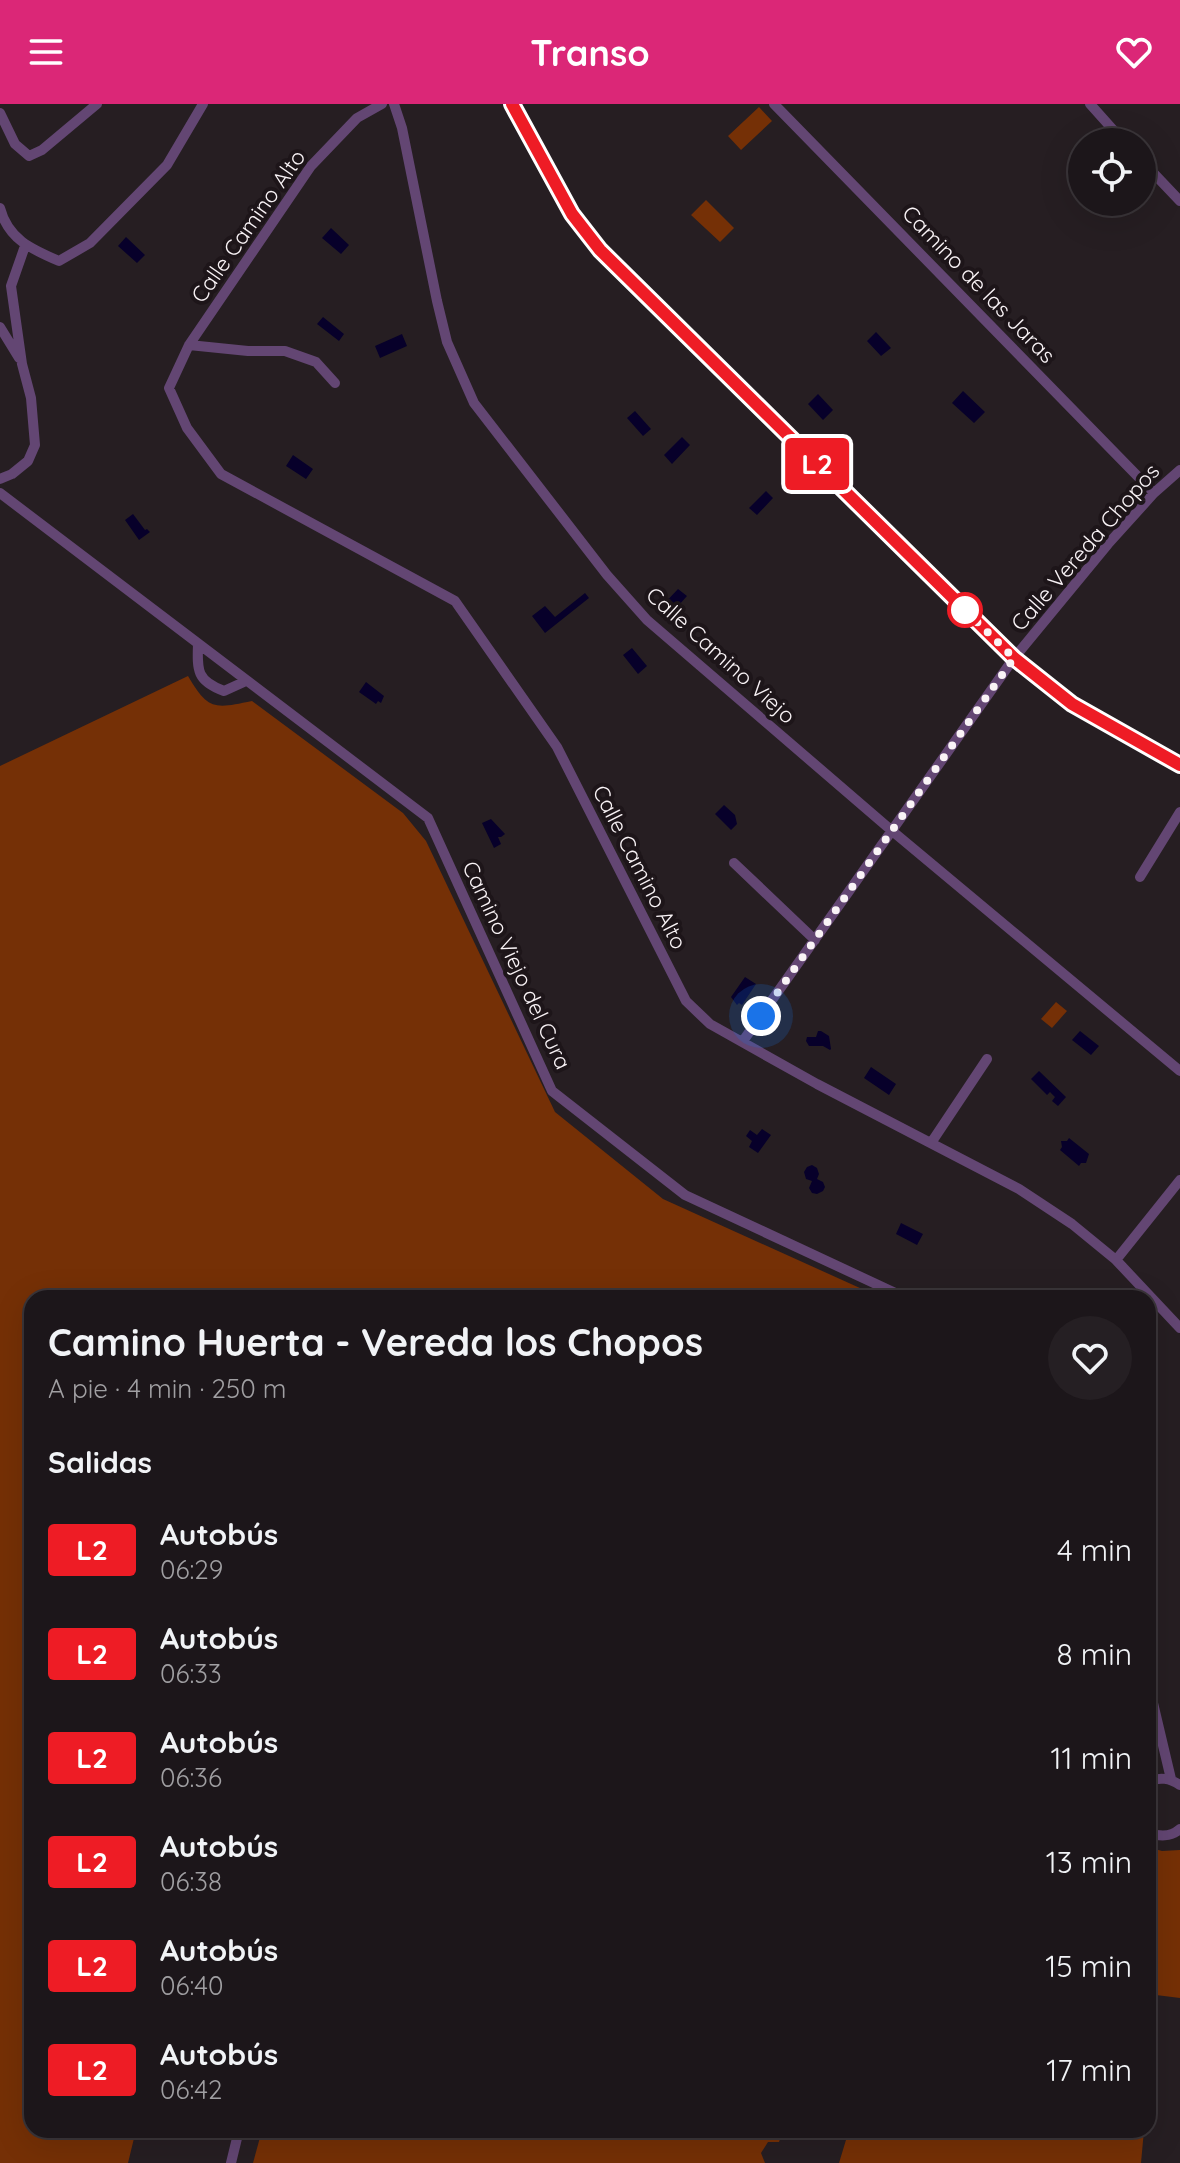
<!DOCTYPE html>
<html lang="es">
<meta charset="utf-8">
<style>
:root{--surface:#1c161a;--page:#251f23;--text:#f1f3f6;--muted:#a09fa2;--line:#3a3539;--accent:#db2777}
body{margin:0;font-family:Quicksand,sans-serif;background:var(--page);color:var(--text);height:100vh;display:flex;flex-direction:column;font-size:30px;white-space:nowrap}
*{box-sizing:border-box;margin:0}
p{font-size:26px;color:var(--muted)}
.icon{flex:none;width:44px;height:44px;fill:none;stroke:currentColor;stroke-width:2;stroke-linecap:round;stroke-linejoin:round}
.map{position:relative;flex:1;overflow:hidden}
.panel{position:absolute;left:24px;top:1186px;width:1132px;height:848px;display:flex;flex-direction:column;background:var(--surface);border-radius:24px;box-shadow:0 8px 32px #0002,0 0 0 2px var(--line)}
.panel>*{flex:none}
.badge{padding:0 16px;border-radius:6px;font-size:28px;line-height:52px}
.tools{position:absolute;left:1068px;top:24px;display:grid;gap:16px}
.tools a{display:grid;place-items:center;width:88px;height:88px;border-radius:50%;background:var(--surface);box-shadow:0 8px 32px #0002,0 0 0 2px var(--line);font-size:40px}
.you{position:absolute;width:40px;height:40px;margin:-20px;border:6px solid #fff;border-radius:50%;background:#1a73e8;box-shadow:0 0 0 12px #1a73e833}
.map>.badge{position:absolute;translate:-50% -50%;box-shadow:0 0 0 4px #fff}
h2{padding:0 24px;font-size:30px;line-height:72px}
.round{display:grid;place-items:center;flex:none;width:84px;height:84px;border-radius:42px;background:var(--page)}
.headline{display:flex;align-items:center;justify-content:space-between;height:136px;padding:0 24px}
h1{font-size:38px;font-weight:700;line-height:60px}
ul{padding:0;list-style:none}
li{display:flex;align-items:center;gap:24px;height:104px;padding:0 24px}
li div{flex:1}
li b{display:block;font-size:30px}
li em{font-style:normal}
li .badge{min-width:88px;font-weight:700;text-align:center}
header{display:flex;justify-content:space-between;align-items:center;height:104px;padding:0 24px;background:var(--accent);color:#fff;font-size:36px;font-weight:700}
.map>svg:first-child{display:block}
.green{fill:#753006}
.water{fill:#07002a}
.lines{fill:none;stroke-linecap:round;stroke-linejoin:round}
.minor{stroke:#634673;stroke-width:10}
.line-casing{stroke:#fff;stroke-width:18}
.line{stroke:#ee1c25;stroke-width:12}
.walk{stroke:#f9f3f6;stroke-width:8;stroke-dasharray:0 14.4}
.stop-dot{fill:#fff;stroke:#ee1c25;stroke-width:4}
.labels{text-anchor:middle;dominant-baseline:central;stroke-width:8;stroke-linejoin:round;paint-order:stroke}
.street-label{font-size:22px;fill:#f9f3f6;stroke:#1d1519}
</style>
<header><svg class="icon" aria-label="menu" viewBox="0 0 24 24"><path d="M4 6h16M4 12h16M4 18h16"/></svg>Transo<svg class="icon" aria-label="heart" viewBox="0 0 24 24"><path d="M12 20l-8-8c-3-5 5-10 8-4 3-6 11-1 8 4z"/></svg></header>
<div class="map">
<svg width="1180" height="2059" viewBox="0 0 1180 2059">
<rect width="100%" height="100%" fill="#261e22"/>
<path class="green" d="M759 3 772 17 741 46 728 32Z
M706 96 734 124 720 138 691 111Z
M188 572C208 606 214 605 252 597L403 709 426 737 555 1008 663 1095 882 1194H32V2026H136L128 2059H0V662Z
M1056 898 1067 907 1052 924 1041 915Z
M1148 1743 1162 1747 1180 1746V1894L1148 1890Z
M262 2026H783L779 2038H768L761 2049 765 2059H253Z
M849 2026H1144L1141 2059H839Z"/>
<path class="water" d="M331 124 349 141 341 150 322 134Z
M126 133 145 151 137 159 118 142Z
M323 213 344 230 339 237 317 220Z
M876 228 891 244 881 252 867 237Z
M402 230 407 242 380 254 375 242Z
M963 287 985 308 974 319 952 299Z
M818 290 833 306 823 316 808 300Z
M635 307 651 325 643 332 627 314Z
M682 333 690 341 672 360 664 351Z
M293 351 313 365 306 375 286 362Z
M766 387 773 394 757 411 749 404Z
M133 410 145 426 147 425 150 428 139 436 125 416Z
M678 485 687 492 670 511 661 503Z
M585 489 589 494 545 529 532 512 545 502 555 513Z
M632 544 647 562 638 570 623 551Z
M366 578 384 592 381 599 378 597 376 600 359 588Z
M724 701 735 711 737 720 731 726 715 710Z
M491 715 505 730 501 733H498L501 740 494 744 482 719Z
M745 873 756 880 742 901 739 899 737 901 731 893Z
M818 927H821L829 932 831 945 830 946 823 942H809L806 937 807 933H816Z
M1080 927 1099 942 1091 951 1072 936Z
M871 963 896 980 889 991 864 974Z
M1039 967 1066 993 1058 1002 1052 997 1055 993 1050 988 1047 991 1031 975Z
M762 1025 771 1031 758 1049 749 1043 752 1037 746 1032 750 1026 757 1031Z
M1069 1034 1089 1050 1086 1059H1081L1079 1062 1060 1046 1062 1043 1061 1037H1067Z
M812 1061 817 1064 819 1070 817 1075 823 1078 825 1083 823 1087 817 1090 812 1089 809 1084 812 1077 806 1075 804 1068 807 1063Z
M901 1119 923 1130 917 1141 896 1130Z"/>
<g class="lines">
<path class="minor" d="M382 0 357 14 311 62 189 241 169 284 187 324 221 370 455 497 557 643 686 897 710 920 817 980 1019 1085 1072 1120 1116 1156 1180 1224
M394 0 402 24 437 197 447 238 474 299 607 471 647 516 891 726 1180 967
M512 0 572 110 600 146 1014 554 1072 600 1180 661
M774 0 1154 389
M1090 0 1124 38
M0 9 15 40 29 52 42 46 97 0
M1142 57 1180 97
M0 104C8 135 31 145 59 157L90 139 167 61 203 0
M0 223 19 254
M189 241 248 247H285L316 258 335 279
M0 375 12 370 28 357 35 341 31 294 22 260 11 182 25 142
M0 389 428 714 552 987 685 1091 906 1194
M198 540C197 567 197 577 224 587L246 577
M734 759 815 836
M1140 773 1180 708
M743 937 1014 554 1108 440 1154 389 1180 366
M931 1039 987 955
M1116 1156 1180 1076
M1148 1578 1171 1675
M1148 1677C1161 1673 1169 1674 1180 1681
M1148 1728C1159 1733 1171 1733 1180 1725
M231 2059 239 2026"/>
</g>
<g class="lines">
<g class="line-casing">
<path id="line" d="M512 0 572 110 600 146 1014 554 1072 600 1180 661"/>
</g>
<use href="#line" class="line"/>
<path class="walk" d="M761 912 1014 554 965 506"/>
</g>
<circle class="stop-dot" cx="965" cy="506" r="16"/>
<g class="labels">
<g class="street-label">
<text transform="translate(248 122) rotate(-55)">Calle Camino Alto</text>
<text transform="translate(979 180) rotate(46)">Camino de las Jaras</text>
<text transform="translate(1085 443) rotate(-49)">Calle Vereda Chopos</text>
<text transform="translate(721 551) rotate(42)">Calle Camino Viejo</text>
<text transform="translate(640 763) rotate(63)">Calle Camino Alto</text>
<text transform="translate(517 861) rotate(65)">Camino Viejo del Cura</text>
</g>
</g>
</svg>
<div class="tools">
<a><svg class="icon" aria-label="locate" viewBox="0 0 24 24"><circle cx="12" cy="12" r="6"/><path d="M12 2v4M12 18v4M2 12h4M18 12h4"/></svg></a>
</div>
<div class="you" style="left:761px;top:912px"></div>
<b class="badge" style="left:817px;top:360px;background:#ee1c25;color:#fff">L2</b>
<section class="panel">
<div class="headline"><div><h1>Camino Huerta - Vereda los Chopos</h1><p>A pie · 4 min · 250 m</p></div><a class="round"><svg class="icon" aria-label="heart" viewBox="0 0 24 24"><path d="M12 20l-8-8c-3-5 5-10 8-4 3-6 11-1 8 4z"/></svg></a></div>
<h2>Salidas</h2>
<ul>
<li><span class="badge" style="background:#ee1c25;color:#fff">L2</span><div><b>Autobús</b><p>06:29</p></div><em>4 min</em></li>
<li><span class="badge" style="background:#ee1c25;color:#fff">L2</span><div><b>Autobús</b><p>06:33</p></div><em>8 min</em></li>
<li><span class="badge" style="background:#ee1c25;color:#fff">L2</span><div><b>Autobús</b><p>06:36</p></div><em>11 min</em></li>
<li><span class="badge" style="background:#ee1c25;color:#fff">L2</span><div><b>Autobús</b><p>06:38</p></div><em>13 min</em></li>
<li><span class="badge" style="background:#ee1c25;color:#fff">L2</span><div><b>Autobús</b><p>06:40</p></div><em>15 min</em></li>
<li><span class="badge" style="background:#ee1c25;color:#fff">L2</span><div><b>Autobús</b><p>06:42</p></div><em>17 min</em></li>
</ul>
</section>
</div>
